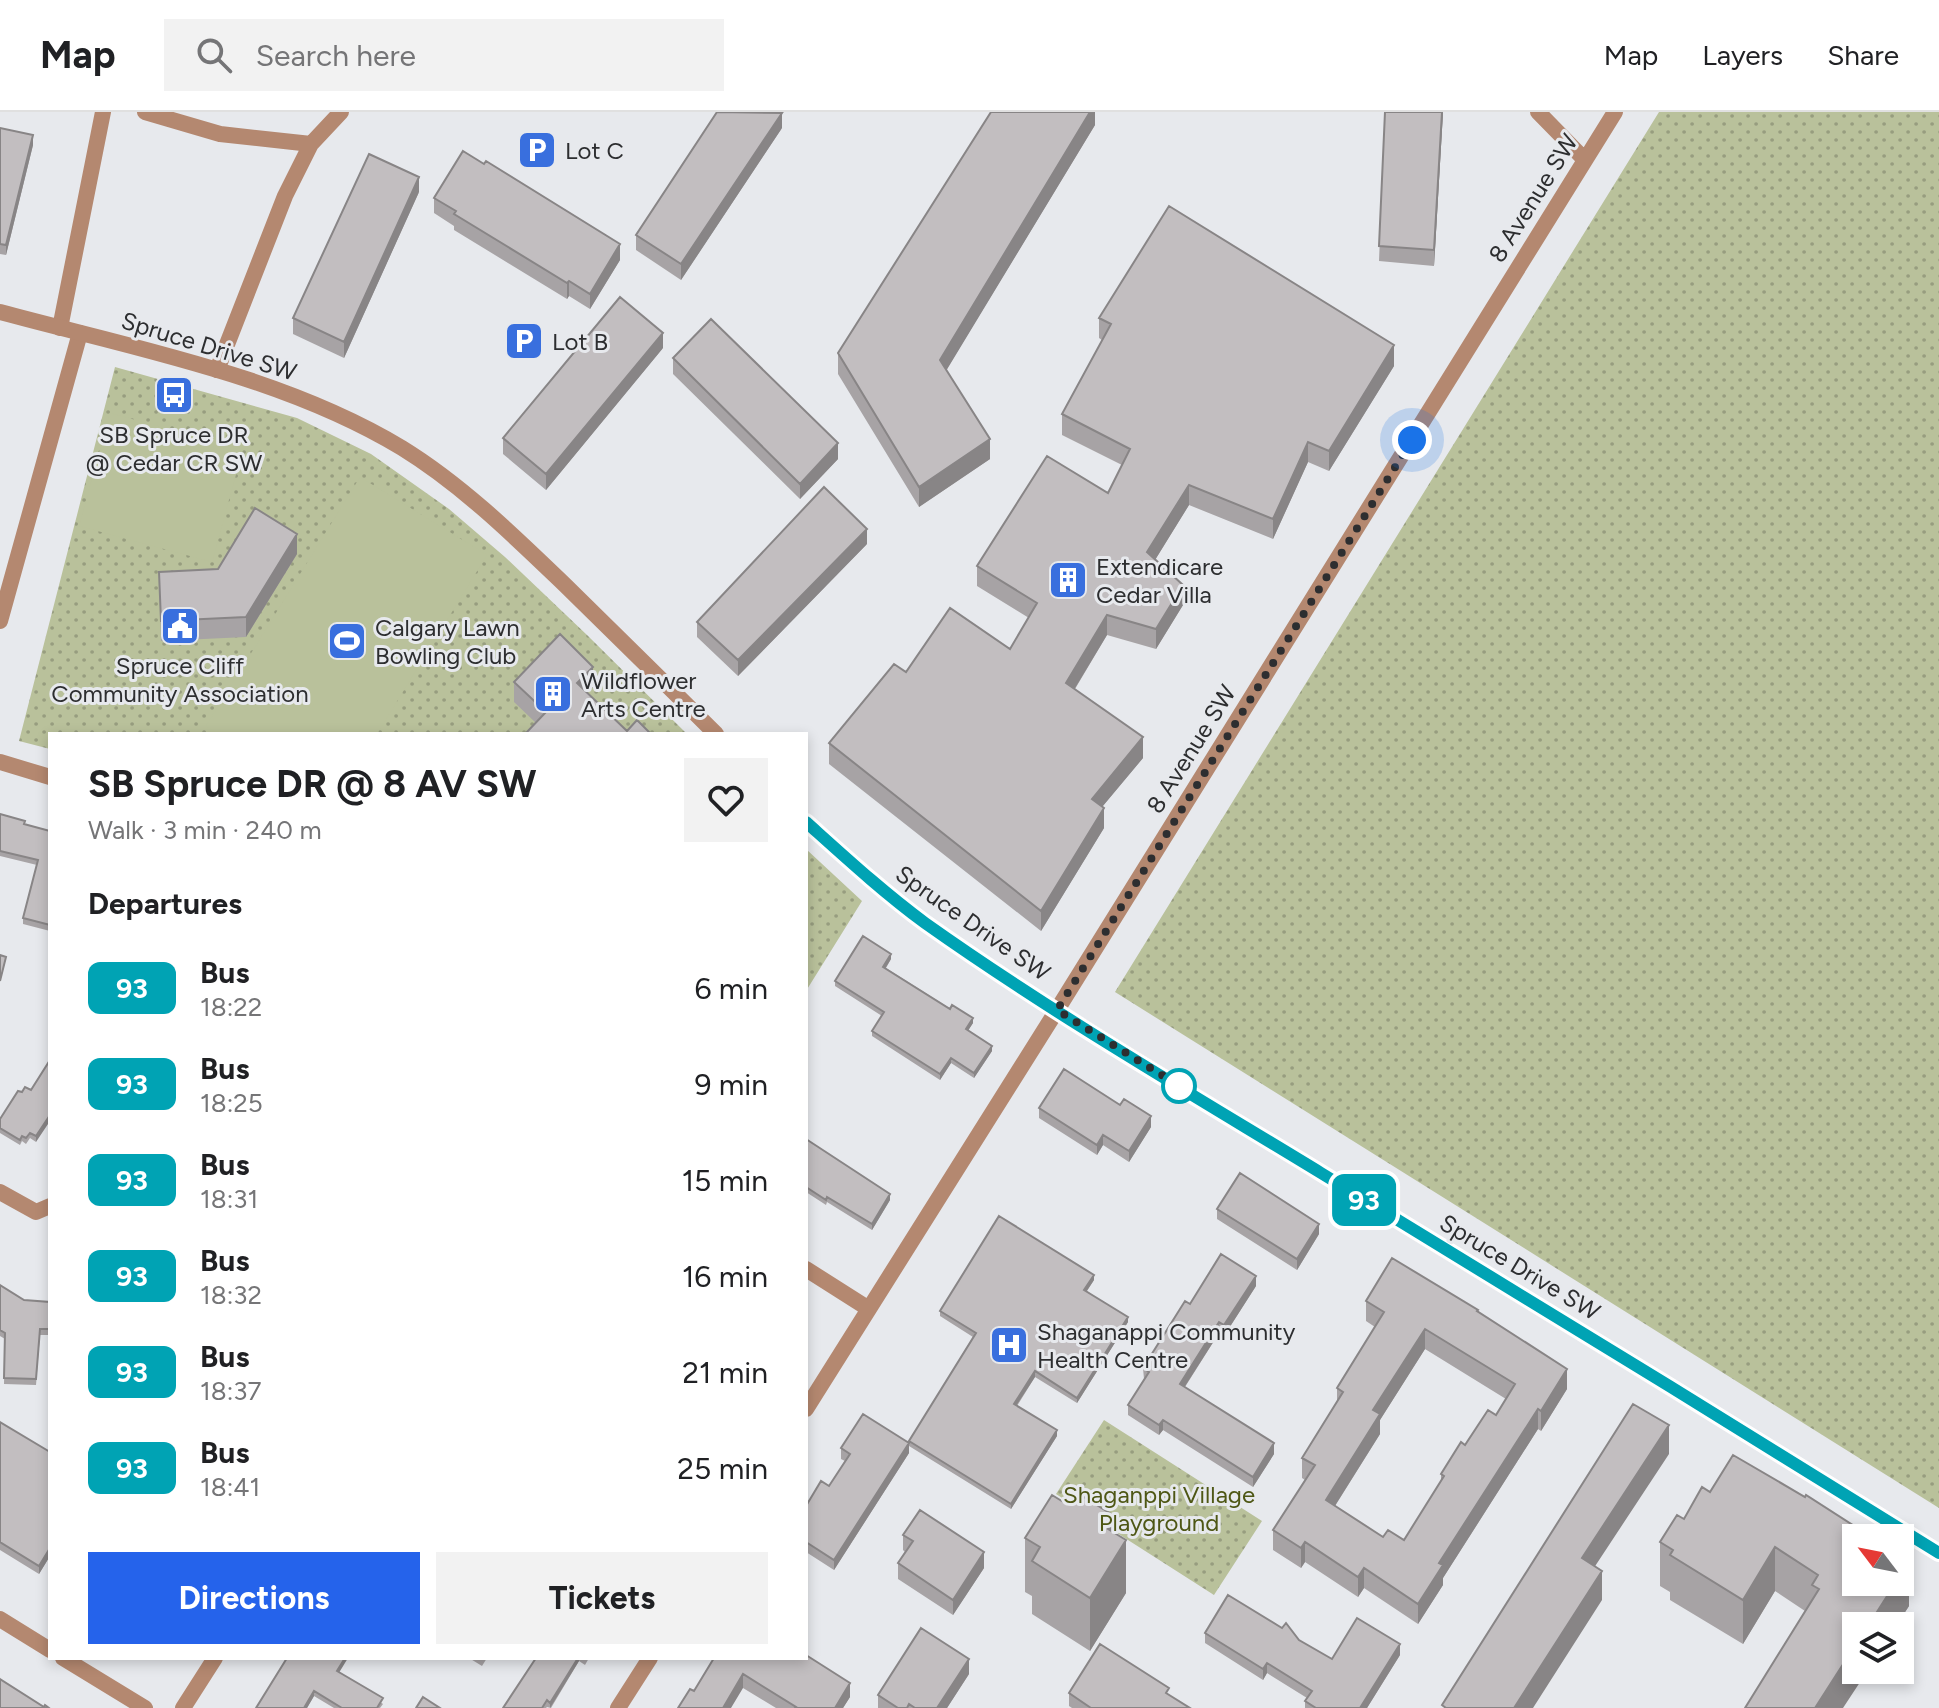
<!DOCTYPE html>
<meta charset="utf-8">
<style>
:root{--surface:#fff;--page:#f2f2f2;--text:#202124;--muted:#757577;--line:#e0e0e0;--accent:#2563eb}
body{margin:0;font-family:Figtree,sans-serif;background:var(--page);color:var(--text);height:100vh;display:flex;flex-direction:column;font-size:30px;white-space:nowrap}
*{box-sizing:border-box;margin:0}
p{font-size:26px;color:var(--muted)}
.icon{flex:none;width:44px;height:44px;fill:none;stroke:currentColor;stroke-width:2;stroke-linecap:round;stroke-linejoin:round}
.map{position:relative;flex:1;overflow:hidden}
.drawer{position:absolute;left:48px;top:620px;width:760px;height:928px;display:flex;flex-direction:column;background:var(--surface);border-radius:0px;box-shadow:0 4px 12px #0003}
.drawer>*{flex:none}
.badge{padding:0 16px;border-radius:12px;font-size:28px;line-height:52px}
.needle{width:52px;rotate:302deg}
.fabs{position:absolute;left:1842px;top:1412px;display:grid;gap:16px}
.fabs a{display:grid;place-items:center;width:72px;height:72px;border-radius:0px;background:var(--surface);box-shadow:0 4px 12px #0003;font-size:40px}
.you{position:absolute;width:40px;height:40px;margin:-20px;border:6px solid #fff;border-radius:50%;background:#1a73e8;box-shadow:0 0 0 12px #1a73e833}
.map>.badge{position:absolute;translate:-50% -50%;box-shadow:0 0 0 4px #fff}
h2{padding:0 40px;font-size:30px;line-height:72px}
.round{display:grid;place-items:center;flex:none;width:84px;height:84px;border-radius:0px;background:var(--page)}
.headline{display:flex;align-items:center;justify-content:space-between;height:136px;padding:0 40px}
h1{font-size:38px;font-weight:700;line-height:60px}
.action{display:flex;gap:16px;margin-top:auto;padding:16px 40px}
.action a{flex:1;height:92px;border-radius:0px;background:var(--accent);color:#fff;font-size:32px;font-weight:700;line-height:92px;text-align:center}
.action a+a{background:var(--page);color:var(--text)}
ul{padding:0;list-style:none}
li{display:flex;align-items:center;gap:24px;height:96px;padding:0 40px}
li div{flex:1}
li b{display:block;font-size:30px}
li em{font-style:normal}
li .badge{min-width:88px;font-weight:700;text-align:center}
header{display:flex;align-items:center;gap:48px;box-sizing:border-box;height:112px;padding:0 40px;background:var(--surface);border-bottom:2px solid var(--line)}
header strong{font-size:38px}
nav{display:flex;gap:44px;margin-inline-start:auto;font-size:28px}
.search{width:560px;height:72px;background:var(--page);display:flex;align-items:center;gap:20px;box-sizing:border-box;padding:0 28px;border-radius:0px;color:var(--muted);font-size:30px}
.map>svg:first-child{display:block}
.grass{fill:url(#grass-dots)}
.garden{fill:#b9c19b}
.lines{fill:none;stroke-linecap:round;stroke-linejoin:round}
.minor{stroke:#b48870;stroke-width:16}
.tertiary{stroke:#b48870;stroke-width:16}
.wall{fill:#a7a3a5;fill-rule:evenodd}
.shaded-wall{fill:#888586}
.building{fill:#c2bec0;stroke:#888586;stroke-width:2;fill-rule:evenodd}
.line-casing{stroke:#fff;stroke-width:18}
.line{stroke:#00a3b4;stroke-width:12}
.walk{stroke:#2d2e30;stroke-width:8;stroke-dasharray:0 14.4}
.stop-dot{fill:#fff;stroke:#00a3b4;stroke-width:4}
.labels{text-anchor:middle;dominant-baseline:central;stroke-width:6;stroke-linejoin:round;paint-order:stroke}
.poi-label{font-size:24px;fill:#2d2e30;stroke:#e7e9ed;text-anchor:start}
.street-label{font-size:24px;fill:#2d2e30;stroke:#e7e9ed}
.park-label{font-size:24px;fill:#4e5715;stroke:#e7e9ed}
</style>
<header>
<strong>Map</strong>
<div class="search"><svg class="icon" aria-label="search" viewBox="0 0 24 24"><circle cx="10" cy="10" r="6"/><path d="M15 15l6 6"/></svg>Search here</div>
<nav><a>Map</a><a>Layers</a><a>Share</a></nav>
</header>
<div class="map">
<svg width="1939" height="1596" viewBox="0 0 1939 1596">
<defs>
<pattern id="grass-dots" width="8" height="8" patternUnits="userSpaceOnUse" patternTransform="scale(2)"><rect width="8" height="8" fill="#b9c19b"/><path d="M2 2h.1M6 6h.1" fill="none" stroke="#979d7f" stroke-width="1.8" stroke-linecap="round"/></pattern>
</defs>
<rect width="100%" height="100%" fill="#e7e9ed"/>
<path class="grass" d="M1659 0H1939V1396L1115 880Z
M115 255 297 306 371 342 449 397 505 445 587 523 687 622H50V637L19 629Z
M806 737 862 789 806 879Z
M1104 1308 1262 1409 1214 1483 1056 1382Z"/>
<path class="garden" d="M110 301 243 337 212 450 79 414Z
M360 365 487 443 377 622H219L206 614Z"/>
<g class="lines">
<path class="minor" d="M145 0 220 22 311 32
M1538 0 1585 48
M60 216 103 0
M217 258 285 84 311 32 341 0
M0 509 80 221
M0 650 50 665
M0 1080 36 1100 50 1094
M806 1157 869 1197
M806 1297 1057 898 1615 0
M0 1507 50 1538
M63 1546 145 1596
M183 1596 215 1546
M618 1596 650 1546"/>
<path class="tertiary" d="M0 200C133 236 283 264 402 336 462 373 514 424 565 473 615 522 666 572 716 622
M806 710C845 745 883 780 925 811 1041 893 1165 965 1286 1040 1504 1174 1722 1306 1939 1441"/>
</g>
<path class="wall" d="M1095 0V13L946 258 990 347 919 395 838 262V241Z
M1385 0H1443L1434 154 1379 149Z
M0 16 33 33 6 143 0 142Z
M782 16 681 168 636 138V123Z
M419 80 344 246 293 222V206Z
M434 86 620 148 590 197 569 184 567 187 454 118V114L434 101Z
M1099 206 1394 254 1329 359 1308 350 1273 427 1189 393 1155 448 1183 493 1156 537 1107 523 1075 577 1143 646 1102 695 1104 716 1041 819 829 652V631L906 560 1010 537 1029 506 977 474V454L1108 381 1122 353 1062 323V302L1102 228 1099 226Z
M663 236 546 378 503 342V326Z
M673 246 838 347 800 387 673 262Z
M867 432 738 564 697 525V510Z
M297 442 246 525 161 529 159 460 218 457Z
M514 570 593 575 587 581 627 619 651 622 536 611 514 590Z
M0 702 25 712 50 719V819L23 812V806L37 753 0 744Z
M891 847 886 856 973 911 968 918 992 939 974 966 951 951 940 968 872 924V919L882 904 835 874V869Z
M50 948 36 1030 30 1026 26 1032 22 1029 20 1033 0 1021V1007L22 980 31 978Z
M1120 993 1151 1015 1129 1050 1103 1033 1097 1043 1039 1006V996Z
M806 1027 890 1088 872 1118 827 1090 826 1093 806 1080Z
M1217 1097 1319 1122 1297 1158 1217 1107Z
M1094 1168 1087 1179 1128 1210 1077 1291 1035 1265 1017 1294 1057 1324 1011 1397 909 1334V1329L973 1225 940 1204V1199Z
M0 1173 24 1188 50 1190V1223H40L36 1273 4 1272 5 1227 0 1224Z
M1256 1174 1224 1224 1219 1221 1185 1275 1274 1342 1253 1375 1163 1318 1159 1323 1128 1303V1293L1144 1267 1143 1256 1190 1192Z
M1366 1189 1478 1200 1567 1277 1541 1319 1538 1317 1443 1466V1473L1418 1512 1364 1476 1358 1485 1305 1450 1301 1456 1273 1438V1418L1305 1368 1302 1366V1346L1337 1290V1276L1375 1215 1366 1209ZM1425 1237 1506 1287 1496 1303 1441 1362V1370L1404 1428 1383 1425 1335 1394 1380 1322V1308Z
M0 1310 50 1340V1444L39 1462 0 1438Z
M841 1336 909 1341 834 1458 806 1440V1394L829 1374 845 1349 841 1347Z
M1702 1375 1909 1494 1896 1514H1856L1805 1499 1775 1479 1743 1532 1670 1488V1480L1660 1474V1430L1684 1407Z
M1116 1421 1126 1481 1090 1539 1032 1502V1484L1025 1480V1426Z
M903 1423 984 1456 953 1503 898 1467V1451L905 1440 903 1438Z
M1205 1521 1332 1547 1400 1543 1367 1596H1305V1589L1307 1586 1267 1561 1263 1568 1205 1531Z
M469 1546H487L482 1554Z
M536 1546H589L585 1553 579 1549 551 1596 547 1595 546 1596H503Z
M714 1546 850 1585 843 1596H776L743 1576 694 1579Z
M339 1560 383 1592 380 1596H334L314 1584 307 1596H256Z
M969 1562 947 1596H878V1583Z
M1069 1581 1169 1583 1190 1596H1072L1069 1594Z"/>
<path class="shaded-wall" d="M1090 0H1095V13L940 269V248Z
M1442 0H1443L1434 154V138Z
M782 1V16L681 168V152Z
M33 23V33L6 143V133Z
M419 65V80L344 246V230Z
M620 132V148L590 197V182Z
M569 169V184L567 187V171Z
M663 221V236L546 378V362Z
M1394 233V254L1329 359V339Z
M990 327V347L919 395V375Z
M1308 330V350L1273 427V407Z
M838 331V347L800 387V372Z
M1189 373V393L1147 461V440Z
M867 417V432L738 564V548Z
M297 422V442L246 525V505Z
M1183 473V493L1156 537V517Z
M1107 503V523L1066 591V571Z
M593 555V575L577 591V571Z
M1143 625V646L1092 707V687Z
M1104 696V716L1041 819V799Z
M891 842V847L883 860V855Z
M973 906V911L966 922V917Z
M992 934V939L974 966V961Z
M951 946V951L940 968V962Z
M50 1003V1009L36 1030V1024Z
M1151 1004V1015L1129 1050V1039Z
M1103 1023V1033L1097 1043V1033Z
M890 1082V1088L872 1118V1112Z
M1319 1112V1122L1297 1158V1147Z
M1094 1163V1168L1084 1183V1178Z
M1256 1164V1174L1224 1224V1213Z
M1128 1205V1210L1077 1291V1286Z
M1219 1210V1221L1180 1282V1272Z
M1425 1217V1237L1380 1308V1322L1326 1408V1388L1373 1298Z
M1567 1257V1277L1541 1319V1299Z
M1035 1259V1265L1014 1297V1292Z
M1538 1297V1317L1443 1466V1473L1418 1512V1492L1439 1451Z
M1163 1308V1318L1159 1323V1313Z
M1669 1313V1342L1582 1474V1446Z
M1057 1318V1324L1011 1397V1392Z
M909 1331V1341L834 1458V1448Z
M1274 1331V1342L1253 1375V1365Z
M1116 1405V1444L1126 1428V1481L1090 1539V1486L1108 1417Z
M1305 1430V1450L1301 1456V1436Z
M1775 1435V1479L1743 1532V1488Z
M50 1436V1444L39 1462V1454Z
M984 1440V1456L953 1503V1488Z
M1909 1449V1494L1896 1514H1868L1896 1470H1900V1463Z
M1364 1456V1476L1358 1485V1465Z
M1602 1459V1488L1533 1596H1514Z
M1400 1532V1543L1367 1596H1360Z
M1856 1532V1558H1868L1843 1596H1815Z
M345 1546H348L337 1564V1559Z
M578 1546H579V1549L550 1596V1591Z
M969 1547V1562L947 1596H937Z
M1267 1551V1561L1263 1568V1557Z
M743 1562V1576L731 1596H723Z
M850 1571V1585L843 1596H835Z
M314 1579V1584L307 1596H304Z"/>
<path class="building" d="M717 0 782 1 681 152 636 123Z
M991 0H1090L940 248 990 327 919 375 838 241Z
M1385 0H1442L1434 138 1379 134Z
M0 16 33 23 6 133 0 132Z
M463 39 484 52 486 49 620 132 590 182 569 169 567 171 454 102 456 99 434 86Z
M369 42 419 65 344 230 293 206Z
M1169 94 1394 233 1329 339 1308 330 1273 407 1189 373 1147 440 1183 473 1156 517 1107 503 1066 571 1143 625 1092 687 1104 696 1041 799 829 631 894 552 906 560 950 496 1010 537 1037 491 977 454 1047 344 1108 381 1130 337 1062 302 1111 212 1099 206Z
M620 185 663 221 546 362 503 326Z
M711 207 838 331 800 372 673 246Z
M824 375 867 417 738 548 697 510Z
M255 396 297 422 246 505 161 509 159 460 218 457Z
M560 522 593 555 577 571 627 619 637 608 651 622H525L546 600 514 570Z
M0 702 25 709 24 712 50 719V813L23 806 38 748 0 739Z
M863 824 891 842 883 855 950 897 952 893 973 906 966 917 992 934 974 961 951 946 940 962 872 919 884 900 835 869Z
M0 843 6 845 0 869Z
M50 948V1003L36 1024 30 1021 26 1026 22 1024 20 1028 0 1016V1007L18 979 22 980 25 975 31 978Z
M1064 957 1120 993 1124 987 1151 1004 1129 1039 1103 1023 1097 1033 1039 996Z
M806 1027 890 1082 872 1112 827 1085 826 1088 806 1075Z
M1240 1061 1319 1112 1297 1147 1217 1097Z
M999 1104 1094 1163 1084 1178 1128 1205 1077 1286 1035 1259 1014 1292 1057 1318 1011 1392 909 1329 976 1221 940 1199Z
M1221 1142 1256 1164 1224 1213 1219 1210 1180 1272 1274 1331 1253 1365 1163 1308 1159 1313 1128 1293 1149 1260 1143 1256 1185 1189 1190 1192Z
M1392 1146 1478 1198 1477 1199 1567 1257 1541 1299 1538 1297 1439 1451 1443 1453 1418 1492 1364 1456 1358 1465 1305 1430 1301 1436 1273 1418 1315 1353 1302 1346 1343 1280 1337 1276 1384 1200 1366 1189ZM1425 1217 1515 1272 1496 1303 1488 1298 1465 1333 1461 1330 1441 1362 1444 1364 1404 1428 1388 1418 1383 1425 1326 1388 1380 1302 1373 1298Z
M0 1173 24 1188 50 1190V1217H40L36 1267 4 1266 5 1221 0 1218Z
M1633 1292 1669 1313 1582 1446 1602 1459 1514 1596H1446L1442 1593Z
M863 1302 909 1331 834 1448 806 1430V1394L821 1369 829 1374 850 1342 841 1336Z
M0 1310 50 1340V1436L39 1454 0 1430Z
M1733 1343 1805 1385 1806 1383 1873 1426H1856V1470H1896L1868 1514H1856V1532L1815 1596H1745L1819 1477 1812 1473 1818 1463 1775 1435 1743 1488 1670 1443 1673 1438 1660 1430 1677 1403 1684 1407 1702 1375 1710 1380Z
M1074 1379 1116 1405 1108 1417 1126 1428 1090 1486 1032 1449 1040 1435 1025 1426 1052 1383 1065 1391Z
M920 1398 984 1440 953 1488 898 1451 913 1429 903 1423Z
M1900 1444 1909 1449 1900 1463Z
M1228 1483 1282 1516 1286 1511 1299 1528 1332 1547 1357 1506 1400 1532 1360 1596H1316L1305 1589 1312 1579 1267 1551 1263 1557 1205 1521Z
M921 1516 969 1547 937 1596H915L909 1592 907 1596H898L878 1583Z
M1100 1532 1169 1576 1166 1581 1190 1596H1091L1069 1581Z
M806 1543 850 1571 835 1596H795L796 1595 743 1562 723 1596H678L690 1577 694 1579 714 1546H806Z
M287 1546H345L337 1559 383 1586 377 1596H342L314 1579 304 1596H256Z
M536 1546H578L550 1591 547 1588 542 1596H503Z
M0 1567 44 1595 45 1593 49 1596H0Z
M423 1585 440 1596H416Z"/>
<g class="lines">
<g class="line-casing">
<path id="line" d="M806 710C845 745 883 780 925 811 1052 901 1188 980 1321 1061 1527 1187 1734 1313 1939 1441"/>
</g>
<use href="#line" class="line"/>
<path class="walk" d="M1179 974 1189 980 1057 898 1412 328"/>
</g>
<defs>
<g id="parking-square" transform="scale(2)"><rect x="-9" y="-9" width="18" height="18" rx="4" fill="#396fde" stroke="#e7e9ed"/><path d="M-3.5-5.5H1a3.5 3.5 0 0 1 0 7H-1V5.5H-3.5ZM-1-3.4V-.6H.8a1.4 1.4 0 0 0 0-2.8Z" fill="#fff"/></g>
<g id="bus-square" transform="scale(2)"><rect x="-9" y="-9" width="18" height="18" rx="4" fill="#396fde" stroke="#e7e9ed"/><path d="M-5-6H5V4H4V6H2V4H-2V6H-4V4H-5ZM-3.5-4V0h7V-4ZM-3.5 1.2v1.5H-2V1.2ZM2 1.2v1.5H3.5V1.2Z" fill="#fff"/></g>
<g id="building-square" transform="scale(2)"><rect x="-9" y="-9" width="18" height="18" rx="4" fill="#396fde" stroke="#e7e9ed"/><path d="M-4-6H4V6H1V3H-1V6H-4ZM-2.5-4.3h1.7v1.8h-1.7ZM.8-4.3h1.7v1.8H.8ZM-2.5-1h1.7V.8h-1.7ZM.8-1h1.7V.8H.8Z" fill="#fff"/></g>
<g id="civic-square" transform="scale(2)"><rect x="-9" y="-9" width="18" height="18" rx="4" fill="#396fde" stroke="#e7e9ed"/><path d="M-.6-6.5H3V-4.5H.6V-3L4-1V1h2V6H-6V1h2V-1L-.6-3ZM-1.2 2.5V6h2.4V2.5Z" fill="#fff"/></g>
<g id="stadium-square" transform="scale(2)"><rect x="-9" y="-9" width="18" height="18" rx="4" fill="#396fde" stroke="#e7e9ed"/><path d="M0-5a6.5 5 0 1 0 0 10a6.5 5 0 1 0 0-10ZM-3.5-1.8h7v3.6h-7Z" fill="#fff"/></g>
<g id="hospital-square" transform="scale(2)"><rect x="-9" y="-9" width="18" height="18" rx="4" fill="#396fde" stroke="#e7e9ed"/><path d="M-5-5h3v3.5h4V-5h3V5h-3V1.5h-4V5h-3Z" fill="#fff"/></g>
</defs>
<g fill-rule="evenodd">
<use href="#parking-square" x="537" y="38"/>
<use href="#parking-square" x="524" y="229"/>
<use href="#bus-square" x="174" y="283"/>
<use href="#building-square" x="1068" y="468"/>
<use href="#civic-square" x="180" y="514"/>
<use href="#stadium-square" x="347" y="529"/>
<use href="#building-square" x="553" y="582"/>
<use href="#hospital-square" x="1009" y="1233"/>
</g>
<circle class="stop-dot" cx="1179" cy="974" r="16"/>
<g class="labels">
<g class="poi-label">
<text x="565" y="38">Lot C</text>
<text x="552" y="229">Lot B</text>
<text x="174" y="322" text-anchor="middle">SB Spruce DR<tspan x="174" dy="28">@ Cedar CR SW</tspan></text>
<text x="1096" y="454">Extendicare<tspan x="1096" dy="28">Cedar Villa</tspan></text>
<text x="375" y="515">Calgary Lawn<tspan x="375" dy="28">Bowling Club</tspan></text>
<text x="180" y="553" text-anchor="middle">Spruce Cliff<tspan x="180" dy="28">Community Association</tspan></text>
<text x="581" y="568">Wildflower<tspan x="581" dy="28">Arts Centre</tspan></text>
<text x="1037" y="1219">Shaganappi Community<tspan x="1037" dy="28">Health Centre</tspan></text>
</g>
<g class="street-label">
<text transform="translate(1533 86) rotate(-58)">8 Avenue SW</text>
<text transform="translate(209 234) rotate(17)">Spruce Drive SW</text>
<text transform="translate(1191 637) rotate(-58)">8 Avenue SW</text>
<text transform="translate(973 811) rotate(35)">Spruce Drive SW</text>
<text transform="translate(1520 1155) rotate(31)">Spruce Drive SW</text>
</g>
<g class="park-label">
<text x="1159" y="1382">Shaganppi Village<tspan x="1159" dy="28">Playground</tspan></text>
</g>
</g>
</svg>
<div class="fabs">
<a><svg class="needle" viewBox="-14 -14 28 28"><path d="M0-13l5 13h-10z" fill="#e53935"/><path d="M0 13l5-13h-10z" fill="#757577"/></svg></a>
<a><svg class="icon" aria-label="layers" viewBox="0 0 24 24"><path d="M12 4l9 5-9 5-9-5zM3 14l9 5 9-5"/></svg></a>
</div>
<div class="you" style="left:1412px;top:328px"></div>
<b class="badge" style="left:1364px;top:1088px;background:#00a3b4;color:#fff">93</b>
<section class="drawer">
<div class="headline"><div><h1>SB Spruce DR @ 8 AV SW</h1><p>Walk · 3 min · 240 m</p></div><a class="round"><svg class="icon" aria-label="heart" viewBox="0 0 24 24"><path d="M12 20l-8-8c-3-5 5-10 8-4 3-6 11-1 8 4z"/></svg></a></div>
<h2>Departures</h2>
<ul>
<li><span class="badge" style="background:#00a3b4;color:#fff">93</span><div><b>Bus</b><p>18:22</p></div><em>6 min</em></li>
<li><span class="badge" style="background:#00a3b4;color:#fff">93</span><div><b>Bus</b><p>18:25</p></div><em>9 min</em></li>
<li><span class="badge" style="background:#00a3b4;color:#fff">93</span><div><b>Bus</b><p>18:31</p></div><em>15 min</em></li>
<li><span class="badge" style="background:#00a3b4;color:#fff">93</span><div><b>Bus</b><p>18:32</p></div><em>16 min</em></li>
<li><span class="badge" style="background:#00a3b4;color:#fff">93</span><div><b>Bus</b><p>18:37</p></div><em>21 min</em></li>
<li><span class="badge" style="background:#00a3b4;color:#fff">93</span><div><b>Bus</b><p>18:41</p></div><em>25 min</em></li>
</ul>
<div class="action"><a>Directions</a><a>Tickets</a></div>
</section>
</div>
